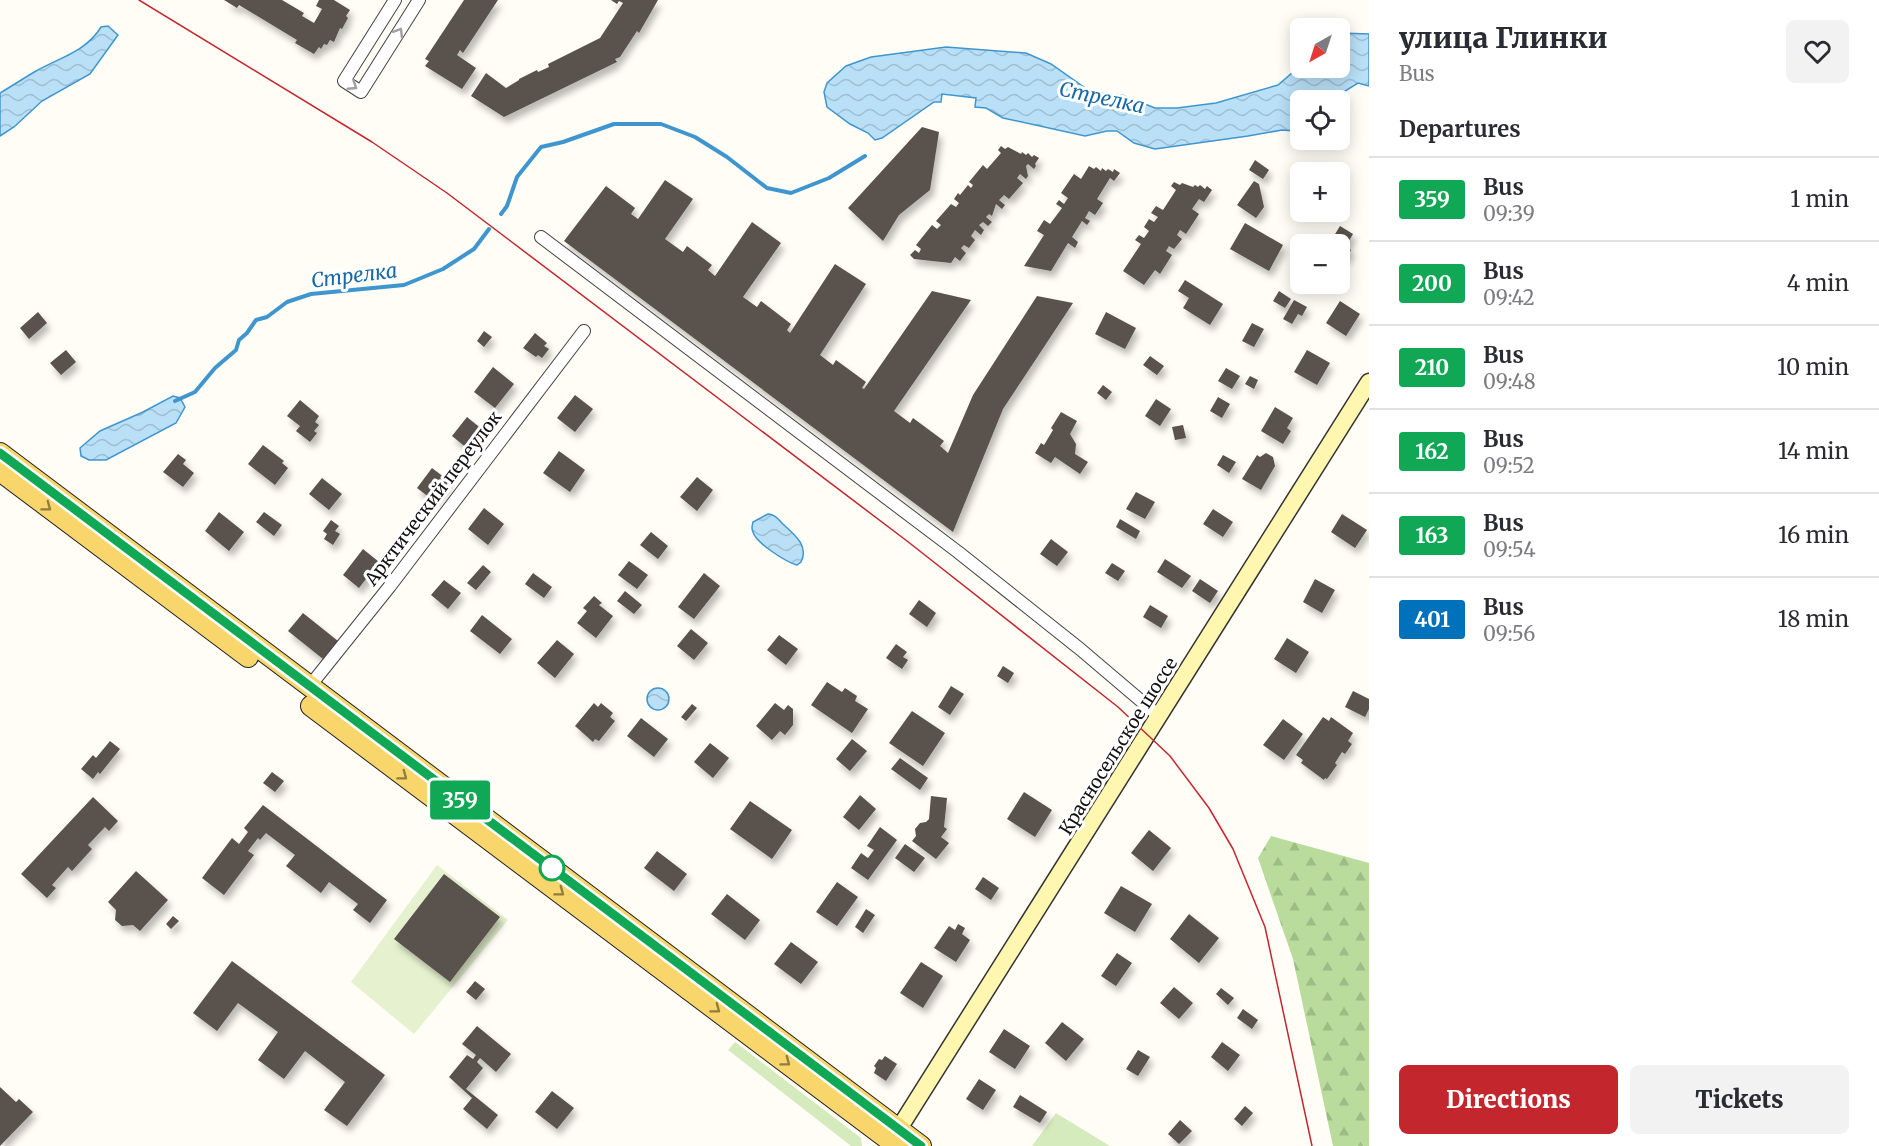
<!DOCTYPE html>
<meta charset="utf-8">
<style>
:root{--surface:#fff;--page:#f2f2f3;--text:#2b2b33;--muted:#7c7c81;--line:#e1e1e2;--accent:#c4262e}
body{margin:0;font-family:Merriweather,serif;background:var(--page);color:var(--text);height:100vh;display:flex;flex-direction:column;font-size:22px;white-space:nowrap}
*{box-sizing:border-box;margin:0}
p{font-size:20px;color:var(--muted)}
.icon{flex:none;width:33px;height:33px;fill:none;stroke:currentColor;stroke-width:2;stroke-linecap:round;stroke-linejoin:round}
.map{position:relative;flex:1;overflow:hidden}
.sheet{display:flex;flex-direction:column;background:var(--surface);width:510px}
.sheet>*{flex:none}
.badge{padding:0 12px;border-radius:4px;font-size:21px;line-height:39px}
.needle{width:39px;rotate:219deg}
.controls{position:absolute;left:1290px;top:18px;display:grid;gap:12px}
.controls a{display:grid;place-items:center;width:60px;height:60px;border-radius:9px;background:var(--surface);box-shadow:0 3px 15px #0003;font-size:30px}
.map>.badge{position:absolute;translate:-50% -50%;box-shadow:0 0 0 3px #fff}
h2{padding:0 30px;font-size:22px;line-height:54px}
.round{display:grid;place-items:center;flex:none;width:63px;height:63px;border-radius:9px;background:var(--page)}
.summary{display:flex;align-items:center;justify-content:space-between;height:102px;padding:0 30px}
h1{font-size:28px;font-weight:800;line-height:45px}
.button{display:flex;gap:12px;margin-top:auto;padding:12px 30px}
.button a{flex:1;height:69px;border-radius:9px;background:var(--accent);color:#fff;font-size:24px;font-weight:800;line-height:69px;text-align:center}
.button a+a{background:var(--page);color:var(--text)}
ul{padding:0;list-style:none}
li{display:flex;align-items:center;gap:18px;height:84px;padding:0 30px;border-top:2px solid var(--line)}
li div{flex:1}
li b{display:block;font-size:22px}
li em{font-style:normal}
li .badge{min-width:66px;font-weight:700;text-align:center}
main{display:flex;flex:1;min-height:0}
.map>svg:first-child{display:block}
.grass{fill:#d5ebbd}
.forest{fill:url(#forest-firs)}
.pitch{fill:#e6f2cf}
.water{fill:url(#water-waves);stroke:#3f96cf;stroke-width:1.5}
.lines{fill:none;stroke-linecap:round;stroke-linejoin:round}
.stream{stroke:#3f96cf;stroke-width:4}
.building{fill:#5a524d;filter:url(#shadow)}
.minor-casing{stroke:#444;stroke-width:14}
.secondary-casing{stroke:#333;stroke-width:19}
.primary-casing{stroke:#222;stroke-width:22}
.minor{stroke:#fff;stroke-width:12}
.secondary{stroke:#fff6b0;stroke-width:16}
.primary{stroke:#f9d66b;stroke-width:20}
.tram{stroke:#c4262e;stroke-width:1.5}
.oneway{stroke:#a0a0a0}
.oneway2{stroke:#917d42}
.line-casing{stroke:#fff;stroke-width:14}
.line{stroke:#10a855;stroke-width:9}
.stop-dot{fill:#fff;stroke:#10a855;stroke-width:3}
.labels{text-anchor:middle;dominant-baseline:central;stroke-width:6;stroke-linejoin:round;paint-order:stroke}
.street-label{font-size:18px;fill:#111;stroke:#fff}
.water-label{font-size:20px;font-style:italic;fill:#1768a6;stroke:#fff}
</style>
<main>
<div class="map">
<svg width="1369" height="1146" viewBox="0 0 1369 1146">
<defs>
<pattern id="forest-firs" width="22" height="20" patternUnits="userSpaceOnUse" patternTransform="scale(1.5)"><rect width="22" height="20" fill="#b9dc9c"/><path d="M5 1l3.5 6h-7zM16 11l3.5 6h-7z" fill="#9ebc85"/></pattern>
<pattern id="water-waves" width="16" height="10" patternUnits="userSpaceOnUse" patternTransform="scale(1.5)"><rect width="16" height="10" fill="#b9e0f7"/><path d="M0 5q4-4 8 0t8 0" fill="none" stroke="#9ebfd3"/></pattern>
<filter id="shadow"><feDropShadow dx="3.5" dy="6" stdDeviation="3" flood-color="#0004"/></filter>
</defs>
<rect width="100%" height="100%" fill="#fffdf5"/>
<path class="grass" d="M735 1042 861 1138 862 1146H851L728 1050Z
M1056 1113 1110 1146H1032Z"/>
<path class="forest" d="M1271 836 1369 863V1146H1333L1293 959 1258 858Z"/>
<path class="pitch" d="M437 865 508 920 414 1034 351 982Z"/>
<path class="water" d="M108 26 118 35 90 74 42 101 14 127 0 136V93C12 86 24 78 36 71 59 58 87 51 101 27Z
M1340 33 1369 34V86L1358 83 1345 91 1336 100H1300V127L1295 131 1282 130 1248 136 1155 149 1134 143 1117 131H1107L1085 136 1003 118 986 108 975 107 976 98 942 94 941 102H934L882 138 875 140 868 133 850 124 827 107 824 92 827 83 846 66 871 57 946 47 1026 53 1051 64 1091 92 1122 95 1155 108H1177L1216 103 1278 85 1300 66 1340 68Z
M173 396 180 398 185 407 176 423 106 460H89L81 456 80 448 100 431 143 412Z
M768 514C777 515 778 520 784 525 795 535 809 546 801 562L797 565C786 562 756 543 753 532 751 528 752 527 753 522Z
M647 699a11 11 0 1 1 22 0a11 11 0 1 1-22 0Z"/>
<g class="lines">
<path class="stream" d="M501 214 507 206 517 177 541 147 563 142 614 124H661L695 137 727 157 767 188 791 193 829 178 865 156
M175 401 195 392 215 368 236 350 239 340 247 333 256 320 267 317 287 302 311 294 404 285 443 269 474 249 489 229"/>
</g>
<path class="building" d="M224 0H282L304 13 302 16 314 23 322 9 316 6 319 0H334L350 10 346 16 348 18 342 29 340 28 334 42 330 40 327 45 324 44 321 49 319 47 314 54 295 43 297 40 239 5 237 8Z
M464 0H498L463 53 460 50 457 55 476 68 462 89 425 66 429 61 425 59Z
M611 0H658L639 33 637 31 620 57 615 59 617 62 504 117 471 96 486 73 506 88 519 80V79L537 70 538 72 549 67 548 64 600 38 623 3 619 1 617 4Z
M922 127 939 132 930 190 899 215 883 241 848 208Z
M1001 146 1005 149 1008 147 1021 154 1022 152 1026 155 1028 153 1032 157 1034 155 1039 158 1035 164 1036 166 1034 169 1028 164 1026 166 1028 176 1026 179 1020 174 1017 178 1023 183 1009 199 1004 195 999 200 1005 205 1002 209 996 204 992 216 989 214 986 217 992 222 988 226 983 222 979 225 984 230 981 235 975 230 971 236 975 240 969 248 964 245 961 248 966 253 960 261 955 257 951 263 914 259 910 255 915 250 919 253 921 249 916 245 932 225 937 229 941 225 936 221 951 204 956 207 959 203 954 199 958 193 960 195 968 185 971 188 973 185 969 182 983 165 987 169 1001 153 998 150Z
M1255 160 1269 170 1263 179 1249 170Z
M1089 166 1094 169 1096 167 1101 171 1102 168 1106 171 1108 169 1113 172 1114 169 1120 173 1114 181 1110 178 1097 199 1103 203 1095 215 1089 211 1085 218 1090 221 1087 225 1082 221 1072 237 1078 242 1075 248 1068 243 1051 271 1024 266 1044 235 1037 231 1044 220 1050 224 1062 208 1056 204 1059 200 1064 204 1068 198 1061 193 1074 174 1081 179Z
M665 180 693 199 665 239 683 252 687 246 712 265 708 270 715 276 752 222 781 243 743 297 757 307 761 301 791 324 787 330 790 333 835 264 866 284 820 355 833 365 836 360 866 382 862 388 864 389 932 291 971 300 894 411 910 423 913 418 944 441 940 446 948 453 973 395 1037 296 1073 303 1003 409 953 532 564 241 606 186 635 208 631 214 638 219Z
M1254 181 1259 184 1264 207 1256 218 1237 205Z
M1174 182 1180 185 1182 183 1193 187 1195 185 1198 187 1200 185 1205 189 1207 186 1212 190 1204 202 1199 199 1192 209 1199 214 1186 234 1180 230 1177 235 1182 239 1174 249 1169 246 1166 251 1172 255 1160 274 1155 270 1144 285 1123 271 1141 244 1135 240 1139 235 1144 238 1149 231 1144 227 1149 219 1154 222 1158 217 1151 213 1156 206 1163 210 1176 190 1171 186Z
M1245 223 1283 245 1269 271 1230 249Z
M1340 226 1353 234 1346 246 1351 250 1345 259 1340 256V244H1329Z
M1185 280 1223 304 1210 325 1183 308 1189 298 1178 291Z
M1279 291 1291 299 1285 308 1273 301Z
M1294 300 1307 307 1302 316 1298 314 1292 324 1283 319Z
M1340 301 1360 314 1346 336 1326 323Z
M38 312 47 323 29 339 20 328Z
M1106 312 1136 328 1125 349 1095 334Z
M1252 323 1264 329 1254 347 1242 341Z
M484 331 492 337 484 347 477 341Z
M535 333 547 343 544 346 549 349 542 358 538 355 536 357 523 348Z
M66 350 76 362 61 375 50 363Z
M1307 350 1330 363 1317 385 1294 372Z
M1150 356 1164 366 1157 375 1143 365Z
M493 367 514 384 495 408 474 392Z
M1226 368 1240 376 1232 389 1218 381Z
M1250 376 1258 380 1254 389 1245 384Z
M1103 385 1112 392 1106 400 1097 393Z
M575 395 593 409 575 432 557 418Z
M1218 397 1230 404 1222 418 1210 411Z
M1156 399 1171 409 1160 426 1145 416Z
M300 400 319 416 315 422 319 425 314 431 317 433 310 442 296 431 300 426 287 416Z
M1275 407 1293 418 1287 428 1291 431 1283 444 1261 431Z
M1061 412 1077 421 1070 434 1076 444 1075 454 1088 462 1080 474 1055 457 1051 463 1035 453 1041 443 1044 445 1053 430 1051 428Z
M467 417 483 430 468 449 452 436Z
M1183 425 1186 438 1175 440 1172 427Z
M263 445 284 461 282 463 288 468 275 485 248 464Z
M559 451 585 470 570 492 543 473Z
M1266 453 1273 457 1275 466 1261 490 1242 479 1257 455 1260 457Z
M178 454 186 460 183 464 194 473 183 487 163 472Z
M1223 455 1236 462 1229 473 1217 465Z
M432 468 449 481 434 501 417 488Z
M697 477 713 490 697 511 680 497Z
M322 478 342 494 329 510 309 494Z
M1136 492 1155 502 1145 519 1126 509Z
M484 508 504 524 488 545 468 529Z
M1213 509 1233 522 1223 537 1203 524Z
M219 512 244 532 229 551 205 531Z
M264 512 282 525 274 536 256 522Z
M1342 514 1367 530 1355 548 1331 532Z
M1120 519 1140 531 1136 539 1116 527Z
M331 520 339 526 335 531 340 534 333 545 324 539 327 534 323 531Z
M651 532 668 546 658 559 640 545Z
M1051 539 1068 552 1057 566 1040 554Z
M363 549 379 562 359 588 343 575Z
M1165 559 1191 576 1182 588 1157 572Z
M629 561 648 575 637 589 618 575Z
M1112 563 1125 571 1118 581 1105 573Z
M483 565 491 572 476 590 467 583Z
M533 573 552 587 544 598 525 584Z
M704 573 720 586 694 619 678 607Z
M1200 579 1218 591 1210 603 1192 591Z
M1315 579 1335 590 1322 613 1303 602Z
M444 580 461 593 448 609 431 595Z
M625 591 642 605 634 614 617 601Z
M594 596 602 603 599 605 613 616 596 638 577 623 587 611 583 608Z
M919 600 936 613 927 627 909 614Z
M1150 605 1168 616 1161 628 1143 617Z
M303 613 338 641 323 659 288 631Z
M482 615 512 639 500 654 470 631Z
M691 629 708 643 694 660 677 646Z
M779 635 798 649 786 665 767 650Z
M1287 638 1309 652 1296 673 1274 659Z
M557 640 574 654 555 678 537 663Z
M896 644 907 652 903 657 908 660 902 669 886 658Z
M1003 666 1014 673 1008 683 997 676Z
M827 682 842 692 845 688 857 696 855 701 868 709 852 733 811 705Z
M951 686 964 694 950 715 938 707Z
M1353 691 1369 699V709L1365 717 1345 707Z
M594 703 598 707 601 703 613 713 610 717 615 721 599 741 595 739 593 742 575 726Z
M775 703 784 710 788 705 793 709V725L785 735 780 731 772 740 756 726Z
M692 704 697 708 686 721 681 717Z
M912 711 945 733 923 766 889 743Z
M1323 717 1329 721 1331 717 1353 733 1348 741 1352 744 1345 754 1342 752 1335 763 1337 765 1327 779 1325 778 1324 780 1301 763 1303 760 1296 755Z
M641 718 668 739 654 757 627 736Z
M1283 719 1303 734 1284 760 1263 745Z
M852 739 867 751 850 771 836 759Z
M110 741 120 749 100 774 98 772 93 779 81 769 93 755 96 758Z
M710 743 729 758 713 778 694 762Z
M900 758 928 778 920 790 891 769Z
M272 772 284 781 275 792 263 783Z
M1024 792 1052 810 1035 837 1007 819Z
M860 795 876 809 859 830 843 817Z
M931 796 947 798 944 827 947 829 941 837 949 843 936 859 912 841 916 836 915 829 920 823 926 822 929 819Z
M93 797 118 821 109 831 105 827 88 845 92 849 72 871 68 867 52 885 56 888 47 898 21 874Z
M750 801 792 830 772 859 730 829Z
M263 805 387 900 370 923 353 910 358 904 329 882 321 893 286 866 295 855 266 833 260 840 258 838 248 851 254 855 224 895 202 878 232 838 239 844 248 832 244 828Z
M880 827 897 840 868 880 851 868 861 853 868 858 874 850 867 846Z
M1149 830 1171 848 1153 871 1131 853Z
M905 844 925 858 914 872 895 858Z
M657 851 687 874 674 891 644 868Z
M136 871 168 900 140 931 133 925 122 926 115 920 116 910 108 902Z
M444 874 500 917 450 982 394 939Z
M983 877 999 888 991 900 975 889Z
M837 882 858 897 837 926 816 912Z
M1121 886 1152 904 1135 932 1104 913Z
M727 894 760 920 745 940 711 914Z
M866 909 875 915 863 933 855 927Z
M1189 914 1219 938 1199 963 1170 939Z
M173 916 179 921 171 929 166 924Z
M958 924 965 928 962 934 970 940 956 962 934 948 949 926 955 930Z
M791 942 818 962 801 984 774 964Z
M1117 953 1132 963 1116 986 1101 976Z
M232 961 385 1075 347 1126 324 1110 345 1082 305 1051 284 1079 258 1060 278 1032 238 1003 217 1031 193 1013Z
M921 962 943 976 923 1008 900 993Z
M475 981 485 989 476 1000 466 992Z
M1174 987 1193 1003 1179 1019 1160 1003Z
M1221 988 1234 998 1228 1005 1216 994Z
M1243 1009 1258 1020 1252 1029 1237 1018Z
M1062 1022 1084 1039 1066 1061 1045 1043Z
M477 1026 511 1054 496 1072 480 1058 477 1062 483 1068 466 1089 498 1115 487 1129 463 1109 472 1098 449 1077 467 1055 473 1059 476 1055 462 1044Z
M1004 1029 1030 1046 1015 1069 989 1052Z
M1222 1042 1240 1055 1228 1071 1211 1057Z
M1138 1050 1150 1057 1138 1076 1126 1069Z
M885 1056 897 1064 886 1081 874 1073 876 1068 874 1066 879 1059 882 1060Z
M979 1079 996 1090 983 1110 966 1099Z
M0 1087 16 1102 19 1099 33 1112 0 1146Z
M552 1091 574 1108 557 1129 535 1112Z
M1020 1095 1047 1112 1040 1123 1013 1107Z
M1245 1106 1253 1113 1242 1126 1234 1119Z
M1180 1120 1192 1131 1179 1144 1168 1134Z"/>
<g class="lines">
<g class="minor-casing">
<path id="minor" d="M395 0 344 81 361 92 419 0
M541 237 958 552 1080 649 1160 717
M309 687 390 586 584 331"/>
</g>
<g class="secondary-casing">
<path id="secondary" d="M893 1138 1369 382"/>
</g>
<g class="primary-casing">
<path id="primary" d="M0 453 921 1146
M0 471 248 657
M311 706 897 1146"/>
</g>
<use href="#minor" class="minor"/>
<use href="#secondary" class="secondary"/>
<use href="#primary" class="primary"/>
<path class="tram" d="M139 0 372 142 447 193 907 541 1118 707 1170 756 1209 808 1233 849 1265 927 1312 1146"/>
</g>
<defs><path id="oneway-chevron" d="M-2-3.5L2.5 0L-2 3.5" fill="none" stroke-width="1.6" stroke-linecap="round" stroke-linejoin="round" transform="scale(1.5)"/></defs>
<g class="oneway">
<use href="#oneway-chevron" transform="translate(399 32) rotate(-58)"/>
<use href="#oneway-chevron" transform="translate(353 86) rotate(33)"/>
</g>
<g class="oneway2">
<use href="#oneway-chevron" transform="translate(47 507) rotate(37)"/>
<use href="#oneway-chevron" transform="translate(403 776) rotate(37)"/>
<use href="#oneway-chevron" transform="translate(560 892) rotate(37)"/>
<use href="#oneway-chevron" transform="translate(716 1009) rotate(37)"/>
<use href="#oneway-chevron" transform="translate(786 1062) rotate(37)"/>
</g>
<g class="lines">
<g class="line-casing">
<path id="line" d="M0 453 921 1146"/>
</g>
<use href="#line" class="line"/>
</g>
<circle class="stop-dot" cx="552" cy="868" r="12"/>
<g class="labels">
<g class="street-label">
<text transform="translate(433 498) rotate(-53)">Арктический переулок</text>
<text transform="translate(1118 746) rotate(-58)">Красносельское шоссе</text>
</g>
<g class="water-label">
<text transform="translate(1102 97) rotate(12)">Стрелка</text>
<text transform="translate(354 275) rotate(-7)">Стрелка</text>
</g>
</g>
</svg>
<div class="controls">
<a><svg class="needle" viewBox="-14 -14 28 28"><path d="M0-13l5 13h-10z" fill="#e53935"/><path d="M0 13l5-13h-10z" fill="#7c7c81"/></svg></a>
<a><svg class="icon" aria-label="locate" viewBox="0 0 24 24"><circle cx="12" cy="12" r="6"/><path d="M12 2v4M12 18v4M2 12h4M18 12h4"/></svg></a>
<a>+</a>
<a>−</a>
</div>
<b class="badge" style="left:460px;top:800px;background:#10a855;color:#fff">359</b>
</div>
<section class="sheet">
<div class="summary"><div><h1>улица Глинки</h1><p>Bus</p></div><a class="round"><svg class="icon" aria-label="heart" viewBox="0 0 24 24"><path d="M12 20l-8-8c-3-5 5-10 8-4 3-6 11-1 8 4z"/></svg></a></div>
<h2>Departures</h2>
<ul>
<li><span class="badge" style="background:#10a855;color:#fff">359</span><div><b>Bus</b><p>09:39</p></div><em>1 min</em></li>
<li><span class="badge" style="background:#10a855;color:#fff">200</span><div><b>Bus</b><p>09:42</p></div><em>4 min</em></li>
<li><span class="badge" style="background:#10a855;color:#fff">210</span><div><b>Bus</b><p>09:48</p></div><em>10 min</em></li>
<li><span class="badge" style="background:#10a855;color:#fff">162</span><div><b>Bus</b><p>09:52</p></div><em>14 min</em></li>
<li><span class="badge" style="background:#10a855;color:#fff">163</span><div><b>Bus</b><p>09:54</p></div><em>16 min</em></li>
<li><span class="badge" style="background:#0072bc;color:#fff">401</span><div><b>Bus</b><p>09:56</p></div><em>18 min</em></li>
</ul>
<div class="button"><a>Directions</a><a>Tickets</a></div>
</section>
</main>
